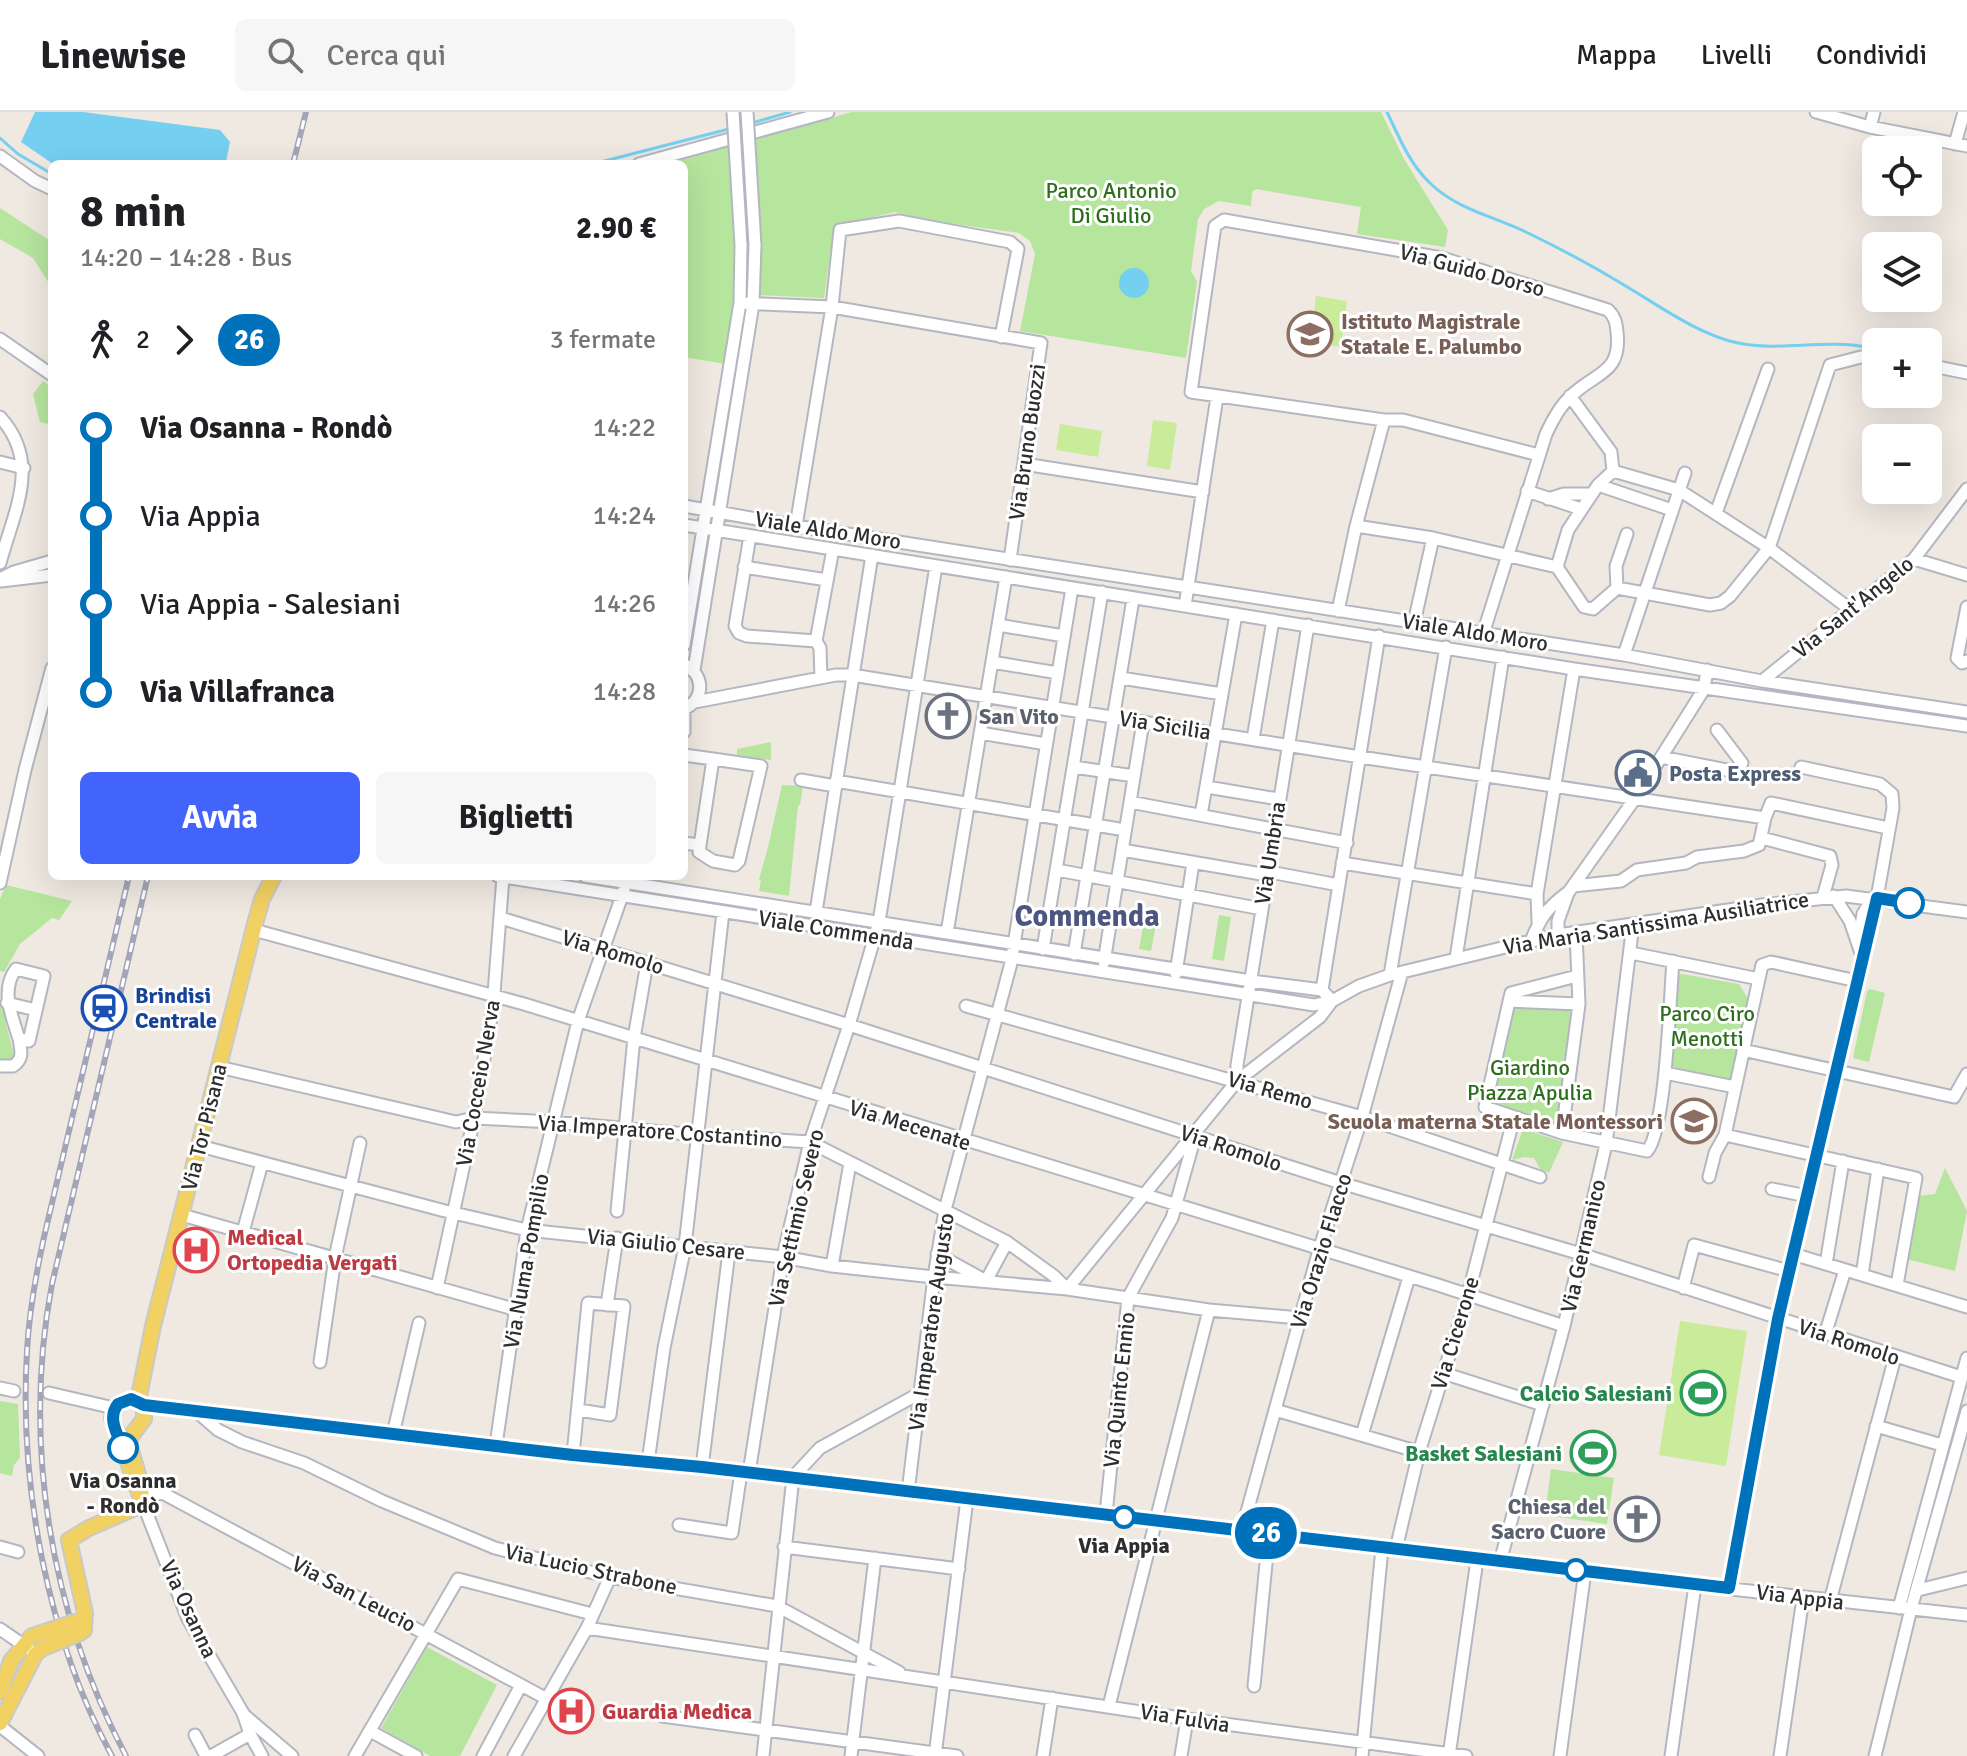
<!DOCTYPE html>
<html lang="it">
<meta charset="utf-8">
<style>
:root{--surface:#fff;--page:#f6f6f6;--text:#202124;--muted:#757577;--line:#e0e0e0;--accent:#4264fb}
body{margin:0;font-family:Signika,sans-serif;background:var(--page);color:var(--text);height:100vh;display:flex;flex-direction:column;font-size:30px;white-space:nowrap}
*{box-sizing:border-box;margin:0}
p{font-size:26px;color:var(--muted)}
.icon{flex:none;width:44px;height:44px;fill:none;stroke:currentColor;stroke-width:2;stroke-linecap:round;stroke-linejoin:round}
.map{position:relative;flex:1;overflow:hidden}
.panel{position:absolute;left:48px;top:48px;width:640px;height:720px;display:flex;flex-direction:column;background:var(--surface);border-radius:12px;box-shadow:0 8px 32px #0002}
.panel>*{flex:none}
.badge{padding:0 16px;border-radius:26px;font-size:28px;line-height:52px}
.controls{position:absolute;left:1862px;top:24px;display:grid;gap:16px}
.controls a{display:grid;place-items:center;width:80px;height:80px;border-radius:12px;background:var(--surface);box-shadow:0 8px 32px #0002;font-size:40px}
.map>.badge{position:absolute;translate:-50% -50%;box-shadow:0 0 0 4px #fff}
.legs{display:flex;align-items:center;gap:12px;height:88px;padding:0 32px;font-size:26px}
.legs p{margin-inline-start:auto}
.summary{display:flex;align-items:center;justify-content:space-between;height:136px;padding:0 32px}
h1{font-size:44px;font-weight:700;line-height:60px}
.primary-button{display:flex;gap:16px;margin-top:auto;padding:16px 32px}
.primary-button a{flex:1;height:92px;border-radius:12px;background:var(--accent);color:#fff;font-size:32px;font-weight:700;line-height:92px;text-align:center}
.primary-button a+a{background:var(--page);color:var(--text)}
ul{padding:0 32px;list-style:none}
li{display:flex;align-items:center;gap:28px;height:88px;font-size:30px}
li i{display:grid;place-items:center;width:12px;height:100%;margin:0 10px;background:currentColor}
li i::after{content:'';width:20px;height:20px;margin:-10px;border:6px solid;border-radius:50%;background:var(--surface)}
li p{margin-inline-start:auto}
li:first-child i{background:linear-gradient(#0000 50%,currentColor 0)}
li:last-child i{background:linear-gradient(currentColor 50%,#0000 0)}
header{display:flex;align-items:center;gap:48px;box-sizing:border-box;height:112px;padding:0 40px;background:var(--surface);border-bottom:2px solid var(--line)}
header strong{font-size:38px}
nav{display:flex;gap:44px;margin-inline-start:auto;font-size:28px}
.search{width:560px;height:72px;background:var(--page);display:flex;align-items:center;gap:20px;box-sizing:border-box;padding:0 28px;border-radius:12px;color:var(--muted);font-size:30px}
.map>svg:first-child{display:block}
.green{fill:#b6e59e}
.pitch{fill:#c9ec9a}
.water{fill:#75cff0}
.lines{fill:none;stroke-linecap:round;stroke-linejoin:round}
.stream{stroke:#75cff0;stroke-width:3}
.minor-casing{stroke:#b4b7c1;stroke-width:15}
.major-casing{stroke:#c9c9c9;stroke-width:18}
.minor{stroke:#fff;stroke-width:11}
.major{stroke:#f2d163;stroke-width:14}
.rail-casing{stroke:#a3a6b8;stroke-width:6}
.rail{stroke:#fff;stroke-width:3;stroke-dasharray:9;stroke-linecap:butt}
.minor-bridge-casing{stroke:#b4b7c1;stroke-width:15;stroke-linecap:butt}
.major-bridge-casing{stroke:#c9c9c9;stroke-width:18;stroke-linecap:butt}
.minor-bridge{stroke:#fff;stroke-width:11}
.major-bridge{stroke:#f2d163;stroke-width:14}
.line-1-casing{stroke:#fff;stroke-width:18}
.line-1{stroke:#0072bc;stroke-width:12}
.stop-1-dot{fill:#fff;stroke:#0072bc;stroke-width:4}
.labels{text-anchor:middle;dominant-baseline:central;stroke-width:6;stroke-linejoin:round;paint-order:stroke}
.park-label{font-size:22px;fill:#2c6e1b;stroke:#fff}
.street-label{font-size:22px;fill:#2e2e2e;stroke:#fff}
.education-label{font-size:22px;font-weight:bold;fill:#785e54;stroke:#fff;text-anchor:start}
.worship-label{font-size:22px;font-weight:bold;fill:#5b616d;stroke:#fff;text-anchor:start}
.service-label{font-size:22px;font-weight:bold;fill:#4e5e75;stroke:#fff;text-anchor:start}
.transit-label{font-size:22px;font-weight:bold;fill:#164399;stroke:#fff;text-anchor:start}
.health-label{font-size:22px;font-weight:bold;fill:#be3a42;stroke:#fff;text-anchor:start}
.leisure-label{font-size:22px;font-weight:bold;fill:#27864d;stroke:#fff;text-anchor:end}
.stop-label{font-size:22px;font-weight:bold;fill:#2e2e2e;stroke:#fff}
.district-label{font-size:30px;font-weight:bold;fill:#4d5680;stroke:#fff}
</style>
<header>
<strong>Linewise</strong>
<div class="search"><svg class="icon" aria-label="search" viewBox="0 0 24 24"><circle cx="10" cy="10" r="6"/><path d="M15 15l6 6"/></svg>Cerca qui</div>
<nav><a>Mappa</a><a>Livelli</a><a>Condividi</a></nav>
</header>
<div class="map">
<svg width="1967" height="1644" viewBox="0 0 1967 1644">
<rect width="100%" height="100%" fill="#efe9e1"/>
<path class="green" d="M852 0H1381L1404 47 1448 118 1445 135 1357 122 1361 95 1256 77 1252 80 1251 94 1219 89 1204 97 1198 107 1191 159 1197 170 1186 246 1020 219 1035 142 1030 129 1019 121 903 105 896 100 834 114 824 186 736 182 725 252 684 245V52H668Z
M0 96 52 130V176L33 146 0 127Z
M43 269 52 276V313L40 310 33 282Z
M771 630V648L737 643V637Z
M782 673 803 674 800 693H798L789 784 759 779 761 769 759 768 768 735Z
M6 773 72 789 59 808 52 806 20 832 4 860 0 859V787Z
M1146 799 1158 801 1151 839 1139 837Z
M1219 803 1231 805 1224 849 1212 847Z
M1676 861 1739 872 1748 887 1731 971 1667 956Z
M1870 877 1885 881 1869 950 1853 946 1867 879Z
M0 889 5 893 6 913 16 949 0 948Z
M1511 892 1574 896 1557 1014 1491 991Z
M1523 1017 1563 1030 1549 1061 1540 1057 1534 1046 1524 1045 1512 1048Z
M1945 1056 1967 1099 1955 1159 1906 1147 1918 1084 1935 1082Z
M0 1289 18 1292 20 1346 14 1353 12 1364 0 1361Z
M1551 1357 1614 1366 1607 1412 1545 1403Z
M427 1535 497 1573 460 1644H430L381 1616Z"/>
<path class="pitch" d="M1316 184 1347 189 1341 235 1310 230Z
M1153 308 1177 311 1170 358 1147 354Z
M1060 312 1102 319 1098 345 1056 338Z
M1680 1209 1747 1219 1726 1354 1659 1343Z
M1573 1327 1616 1332 1614 1356 1570 1350Z"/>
<path class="water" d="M35 0H83L220 18 230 30 226 50 53 52 21 30Z
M1119 171a15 15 0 1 1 30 0a15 15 0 1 1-30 0Z"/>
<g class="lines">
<path class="stream" d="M1387 0C1399 25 1410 53 1431 72 1458 98 1496 105 1528 121 1561 137 1593 154 1624 173 1658 193 1699 223 1738 231 1782 240 1825 226 1871 236
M752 11 790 0
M0 26 18 42 52 62
M593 52 729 17"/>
<g class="minor-casing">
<path id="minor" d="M1816 0 1870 15 1967 34
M1870 15 1874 0
M1955 32 1964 0
M0 44 35 69 52 77
M639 52 828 0
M740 191 832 195 1041 231 1010 448
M0 227 52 263
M1875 242H1876
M1928 253 1967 261
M1570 284 1611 340 1613 359 1598 373 1568 418 1557 455 1584 495 1593 497 1617 476 1710 493 1721 491 1730 484 1769 436 1830 253 1861 245
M0 305C42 351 14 399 0 451
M0 350 24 356
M1024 352 1203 380
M1613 359 1679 378 1769 436 1851 498
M1598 373 1672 398
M1527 379 1581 397
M1548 387 1564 382H1592
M684 394 796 414 1624 543 1762 569 1967 600
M1716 401 1768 257
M684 413 1574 557 1967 614
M796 414 832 195 840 118 899 109 1010 130 1018 137 1001 225
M1356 414 1433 426 1557 455
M750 424 735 514 739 521 747 524 816 529 833 437
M1914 447 1967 463
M744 455 827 468
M0 467 14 460 52 449
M1 469 52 463
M1617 476 1616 454 1627 422
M1185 494 1217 285
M1967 495 1957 546 1962 551 1967 549
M1338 499 1356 414 1384 308
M1414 511 1433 426
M998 513 1064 524
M1483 522 1546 322C1552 309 1559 295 1570 285 1594 260 1622 263 1617 220 1616 210 1615 205 1608 198L1442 146 1224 108 1215 114 1191 280 1384 308H1403L1539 343
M816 529 820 536 821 566
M684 533 740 191 741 133
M1624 543 1685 361
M992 550 1058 561
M684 552C705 563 705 587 684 597
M694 558 753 192 755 133
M1121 566 1222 582
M1762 569 1914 447 1967 377
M695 590 836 563H852L1360 645 1765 706
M1717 618 1742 651
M684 620V597
M980 621 1046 632
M1253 627 1273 508
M684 643 713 647
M1661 645 1737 660
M713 647 761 654 739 749 735 753 713 749 699 740Z
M1074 655 1134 664
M801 668 835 674
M836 669 1125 718
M1207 675 1278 687
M1130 690 1347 731
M1201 703 1236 502
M1762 726 1830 744 1832 753 1823 785
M684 731 699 733
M1122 738 1267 763 1275 761 1339 773
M1342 751 1537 782
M1057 758 1262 797
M498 764 1314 893 1332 889 1359 874 1390 863 1518 832 1558 823 1762 793 1846 784 1967 800
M585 764 1251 869 1322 878 1332 889
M0 771 25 658 52 556
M1573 774 1621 769 1637 758 1686 751 1697 745 1744 739 1759 733 1765 706 1771 691 1888 716
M1834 784 1850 809 1862 844
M816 800 872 443
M501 806 849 913 1341 1071 1581 1142 1961 1265
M1538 810 1537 782 1574 557
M254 818 524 892 1438 1173 1564 1214
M947 821 1006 465
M1558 823V809L1568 781 1636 685 1704 577 1707 558
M1859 826 1863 802 1873 786
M1531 829C1541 805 1546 797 1567 781
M1043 837 1102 480
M1631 841 1759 867
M1074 842 1133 487
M1456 846 1503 545
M1104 850 1143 610
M16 857 44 864 29 929 19 927C12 904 0 878 16 857Z
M1176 861 1193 751
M1390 863 1446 535
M1577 864 1511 881 1485 995 1562 1021 1647 1039C1666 1018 1670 884 1673 849
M1322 878 1379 524
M1509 889 1579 892
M7 891 36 898
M966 894 1362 1005 1540 1065
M1743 938 1954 985 1967 962
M0 954H13C24 947 21 938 19 927
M219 955 456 1010 474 1006 553 1010 698 1023 810 1030 1007 1130 1054 1164 1067 1177 1237 969 1320 905 1332 889
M1665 961 1735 975
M1237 969V953L1308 513
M1562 1021 1579 892 1576 821
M1725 1023 1916 1066 1897 1173
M200 1034 445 1099 527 1118 783 1145 832 1154 934 1165 1067 1177 1209 1198 1300 1206
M1709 1065 1715 1041 1725 1023 1762 853 1771 850 1857 869
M1772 1077 1807 1084
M617 1099 634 926 647 851
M182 1103 517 1198
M243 1120 262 1051
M937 1142 986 1169 1007 1130
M1793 1142 1967 1195
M1826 1152 1843 1049
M832 1154 850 1051
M1862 1163 1878 1057
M437 1176 474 1006 493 894 503 765
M1683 1176 1694 1133 1789 1159
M607 1193 617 1126
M1825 1223 1845 1158
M320 1250 335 1146 360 1031
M1443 1261 1543 1293
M0 1276 14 1279
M49 1281 114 1296
M144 1293 573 1343 702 1355 1695 1473 1967 1503
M195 1298 218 1318 242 1330 304 1351 382 1389 495 1436 610 1465 777 1494 899 1560
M1275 1298 1419 1340
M1876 1314 1942 1333
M393 1322 419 1211
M1362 1323 1409 1165
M496 1333 527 1118 578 909 624 778
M573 1343 588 1191 624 1194 610 1303 579 1298
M648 1350 664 1236 685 1134 723 800
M702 1355 729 1140
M749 1361 783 1145 810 1030 849 913 879 810 936 454
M140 1369 547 1587
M160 1380 142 1389 188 1507 243 1601 250 1622 262 1644
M908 1380 934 1165 945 1098 1011 851 1072 476
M1106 1402 1128 1186 1172 1106 1194 1028
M679 1413 732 1421 741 1360
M1242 1418 1319 1138 1362 1005 1402 860
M0 1435 18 1440
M784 1435 959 1457
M1396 1437 1419 1340 1468 1183 1514 1005
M1500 1450 1564 1214 1606 1032 1633 812
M1729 1476 1778 1207 1877 786 1893 696 1892 682 1880 672 1801 655
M1918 1478 1967 1466
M1830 1489 1895 1245
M1899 1496 1967 1246
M587 1516 1187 1607 1466 1644
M0 1517 29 1537
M1254 1574 1269 1421
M1109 1594 1209 1198
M243 1602 292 1644
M662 1604 957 1644
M0 1614 38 1644
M370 1619 416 1644
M195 1623 206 1644
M211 1644 250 1622
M355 1644 458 1467 592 1502
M483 1644 521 1573
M514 1644 587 1516 610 1465
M763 1644 793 1365 820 1336 920 1281
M851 1644 875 1446
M935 1644 967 1387
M1043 1644 1052 1586
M1181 1644 1187 1607
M1362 1644 1382 1436
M1449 1644 1477 1448
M1560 1644 1585 1459
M1671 1644 1695 1473
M1780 1644 1803 1486
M1875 1644 1911 1497 1967 1299"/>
</g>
<g class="major-casing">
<path id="major" d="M131 1287 144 1293V1307L131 1324 129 1332 140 1369 142 1389 112 1306 118 1292Z
M138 1289 153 1214 256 808 262 787 274 764
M80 1521 84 1518 85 1501 69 1428 89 1416 137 1395 142 1389
M0 1580 11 1549 32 1524
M0 1611 35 1543 41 1537"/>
</g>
<use href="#minor" class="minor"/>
<use href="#major" class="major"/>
<g class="rail-casing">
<path id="rail" d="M293 52 306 0
M112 1644C47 1525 19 1373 27 1239 29 1200 36 1162 44 1125L129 764
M126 1644C50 1500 22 1331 52 1172L148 764"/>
</g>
<use href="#rail" class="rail"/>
<g class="minor-bridge-casing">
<path id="minor-bridge" d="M733 0 741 133
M747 0 755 133"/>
</g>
<g class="major-bridge-casing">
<path id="major-bridge" d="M32 1524 78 1509
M41 1537 80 1521"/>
</g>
<use href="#minor-bridge" class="minor-bridge"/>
<use href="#major-bridge" class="major-bridge"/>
</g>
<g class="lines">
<g class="line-1-casing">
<path id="line-1" d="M123 1336C117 1321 107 1306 118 1292L131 1287 144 1293 573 1343 702 1355 1729 1476 1778 1207 1877 786 1909 791"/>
</g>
<use href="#line-1" class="line-1"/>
</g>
<defs>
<g id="school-ring" transform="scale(2.3)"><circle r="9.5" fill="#fff" stroke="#8d6e63" stroke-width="1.5"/><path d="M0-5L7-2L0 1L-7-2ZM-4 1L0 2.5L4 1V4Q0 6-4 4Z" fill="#8d6e63"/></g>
<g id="church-ring" transform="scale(2.3)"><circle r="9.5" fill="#fff" stroke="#6b7280" stroke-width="1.5"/><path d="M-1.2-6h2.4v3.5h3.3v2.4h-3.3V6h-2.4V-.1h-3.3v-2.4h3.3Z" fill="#6b7280"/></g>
<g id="civic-ring" transform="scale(2.3)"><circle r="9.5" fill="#fff" stroke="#5c6f8a" stroke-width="1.5"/><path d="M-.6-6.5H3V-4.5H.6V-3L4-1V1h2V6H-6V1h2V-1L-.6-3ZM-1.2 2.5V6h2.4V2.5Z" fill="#5c6f8a"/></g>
<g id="station-ring" transform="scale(2.3)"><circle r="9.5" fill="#fff" stroke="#1a4fb4" stroke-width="1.5"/><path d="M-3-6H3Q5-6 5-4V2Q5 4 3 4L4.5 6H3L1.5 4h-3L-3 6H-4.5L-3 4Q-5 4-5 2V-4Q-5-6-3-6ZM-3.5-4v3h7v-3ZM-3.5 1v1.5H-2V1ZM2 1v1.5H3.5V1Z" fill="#1a4fb4"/></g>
<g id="hospital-ring" transform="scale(2.3)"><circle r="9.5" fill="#fff" stroke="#e0444e" stroke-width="1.5"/><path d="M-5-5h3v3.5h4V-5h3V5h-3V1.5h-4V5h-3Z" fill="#e0444e"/></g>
<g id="stadium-ring" transform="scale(2.3)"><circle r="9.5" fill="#fff" stroke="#2e9e5b" stroke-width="1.5"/><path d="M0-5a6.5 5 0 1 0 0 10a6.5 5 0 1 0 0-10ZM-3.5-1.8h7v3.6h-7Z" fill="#2e9e5b"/></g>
</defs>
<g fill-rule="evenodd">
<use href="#school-ring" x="1310" y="222"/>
<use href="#church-ring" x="948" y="604"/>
<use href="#civic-ring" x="1638" y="661"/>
<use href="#station-ring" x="104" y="896"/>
<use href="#school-ring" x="1694" y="1009"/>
<use href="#hospital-ring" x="196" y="1138"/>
<use href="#stadium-ring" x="1703" y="1281"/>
<use href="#stadium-ring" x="1593" y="1341"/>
<use href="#church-ring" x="1637" y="1407"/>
<use href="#hospital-ring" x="571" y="1599"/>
</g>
<g class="stop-1-dot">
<circle cx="1909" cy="791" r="14"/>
<circle cx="123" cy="1336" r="14"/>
<circle cx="1124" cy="1405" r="10"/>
<circle cx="1576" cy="1458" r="10"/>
</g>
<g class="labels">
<g class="park-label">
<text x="1111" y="78">Parco Antonio<tspan x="1111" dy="25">Di Giulio</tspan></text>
<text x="1707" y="901">Parco Ciro<tspan x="1707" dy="25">Menotti</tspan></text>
<text x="1530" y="955">Giardino<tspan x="1530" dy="25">Piazza Apulia</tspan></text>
</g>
<g class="street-label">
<text transform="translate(1472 158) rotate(15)">Via Guido Dorso</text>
<text transform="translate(1027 330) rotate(-82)">Via Bruno Buozzi</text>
<text transform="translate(828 418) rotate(9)">Viale Aldo Moro</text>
<text transform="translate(1853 495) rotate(-39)">Via Sant'Angelo</text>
<text transform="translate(1475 520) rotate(9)">Viale Aldo Moro</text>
<text transform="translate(1165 613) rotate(9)">Via Sicilia</text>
<text transform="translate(1270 741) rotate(-81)">Via Umbria</text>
<text transform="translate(1656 811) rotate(-9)">Via Maria Santissima Ausiliatrice</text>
<text transform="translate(836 818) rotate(9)">Viale Commenda</text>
<text transform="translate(613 840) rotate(17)">Via Romolo</text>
<text transform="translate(478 971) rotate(-80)">Via Cocceio Nerva</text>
<text transform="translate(1270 978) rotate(16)">Via Remo</text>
<text transform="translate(910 1013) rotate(17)">Via Mecenate</text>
<text transform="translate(204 1015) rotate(-76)">Via Tor Pisana</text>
<text transform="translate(660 1019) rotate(4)">Via Imperatore Costantino</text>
<text transform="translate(1231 1036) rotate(18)">Via Romolo</text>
<text transform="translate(796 1106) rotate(-77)">Via Settimio Severo</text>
<text transform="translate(666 1132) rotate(6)">Via Giulio Cesare</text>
<text transform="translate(1583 1134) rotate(-77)">Via Germanico</text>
<text transform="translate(1321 1139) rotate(-73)">Via Orazio Flacco</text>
<text transform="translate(526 1149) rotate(-80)">Via Numa Pompilio</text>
<text transform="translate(931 1210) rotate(-82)">Via Imperatore Augusto</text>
<text transform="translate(1455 1221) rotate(-73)">Via Cicerone</text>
<text transform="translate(1849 1230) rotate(18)">Via Romolo</text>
<text transform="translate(1119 1278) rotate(-84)">Via Quinto Ennio</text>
<text transform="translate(591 1457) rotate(12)">Via Lucio Strabone</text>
<text transform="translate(354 1482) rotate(28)">Via San Leucio</text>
<text transform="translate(1800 1485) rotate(7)">Via Appia</text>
<text transform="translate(189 1497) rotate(65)">Via Osanna</text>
<text transform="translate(1185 1606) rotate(9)">Via Fulvia</text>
</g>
<g class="education-label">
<text x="1341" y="209">Istituto Magistrale<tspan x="1341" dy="25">Statale E. Palumbo</tspan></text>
<text x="1663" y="1009" text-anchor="end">Scuola materna Statale Montessori</text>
</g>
<g class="worship-label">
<text x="979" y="604">San Vito</text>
<text x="1606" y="1394" text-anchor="end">Chiesa del<tspan x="1606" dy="25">Sacro Cuore</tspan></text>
</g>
<g class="service-label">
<text x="1669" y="661">Posta Express</text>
</g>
<g class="transit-label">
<text x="135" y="883">Brindisi<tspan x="135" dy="25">Centrale</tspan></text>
</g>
<g class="health-label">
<text x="227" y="1125">Medical<tspan x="227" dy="25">Ortopedia Vergati</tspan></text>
<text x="602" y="1599">Guardia Medica</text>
</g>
<g class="leisure-label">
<text x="1672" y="1281">Calcio Salesiani</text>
<text x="1562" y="1341">Basket Salesiani</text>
</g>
<g class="stop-label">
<text x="123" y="1368">Via Osanna<tspan x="123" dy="25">- Rondò</tspan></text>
<text x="1124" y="1433">Via Appia</text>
</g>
<g class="district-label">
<text x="1087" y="804">Commenda</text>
</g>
</g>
</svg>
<div class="controls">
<a><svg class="icon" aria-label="locate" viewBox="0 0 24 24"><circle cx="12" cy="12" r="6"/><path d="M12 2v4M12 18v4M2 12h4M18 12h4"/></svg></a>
<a><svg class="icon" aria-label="layers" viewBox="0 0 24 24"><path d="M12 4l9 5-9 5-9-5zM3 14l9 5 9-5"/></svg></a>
<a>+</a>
<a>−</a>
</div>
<b class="badge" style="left:1266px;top:1421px;background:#0072bc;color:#fff">26</b>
<section class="panel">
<div class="summary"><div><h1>8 min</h1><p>14:20 – 14:28 · Bus</p></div><b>2.90 €</b></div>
<div class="legs"><svg class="icon" aria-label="walk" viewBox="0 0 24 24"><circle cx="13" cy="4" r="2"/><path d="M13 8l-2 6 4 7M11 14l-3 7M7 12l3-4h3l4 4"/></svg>2<svg class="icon" aria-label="forward" viewBox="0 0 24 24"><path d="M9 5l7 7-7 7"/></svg><b class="badge" style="background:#0072bc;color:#fff">26</b><p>3 fermate</p></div>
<ul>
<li><i style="color:#0072bc"></i><b>Via Osanna - Rondò</b><p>14:22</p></li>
<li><i style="color:#0072bc"></i><span>Via Appia</span><p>14:24</p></li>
<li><i style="color:#0072bc"></i><span>Via Appia - Salesiani</span><p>14:26</p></li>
<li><i style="color:#0072bc"></i><b>Via Villafranca</b><p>14:28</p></li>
</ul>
<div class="primary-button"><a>Avvia</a><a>Biglietti</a></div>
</section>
</div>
